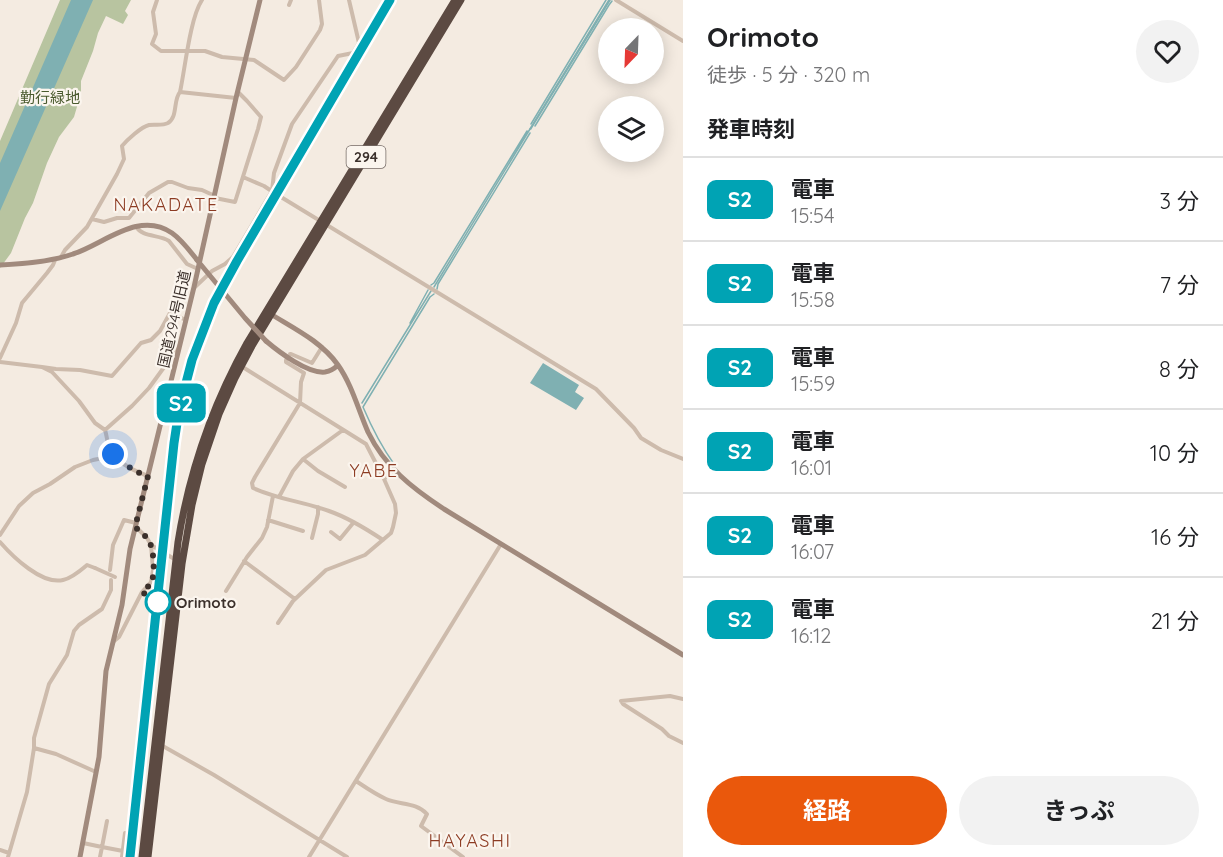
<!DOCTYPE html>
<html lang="ja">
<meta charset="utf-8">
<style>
:root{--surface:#fff;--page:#f2f2f2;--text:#202124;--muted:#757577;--line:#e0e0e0;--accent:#ea580c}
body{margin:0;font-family:Quicksand,"Noto Sans JP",sans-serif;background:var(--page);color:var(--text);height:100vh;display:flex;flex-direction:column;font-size:22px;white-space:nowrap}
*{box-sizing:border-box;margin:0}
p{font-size:20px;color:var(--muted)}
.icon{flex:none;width:33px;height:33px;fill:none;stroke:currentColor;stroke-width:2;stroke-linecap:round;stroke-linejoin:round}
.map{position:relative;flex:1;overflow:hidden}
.sheet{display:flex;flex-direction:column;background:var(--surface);width:540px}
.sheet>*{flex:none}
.badge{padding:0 12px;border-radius:9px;font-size:21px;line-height:39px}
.needle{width:39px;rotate:203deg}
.tools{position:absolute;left:598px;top:18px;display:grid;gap:12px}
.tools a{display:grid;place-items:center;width:66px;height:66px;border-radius:50%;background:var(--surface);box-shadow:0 3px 15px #0003;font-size:30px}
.you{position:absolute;width:30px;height:30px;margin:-15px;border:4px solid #fff;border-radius:50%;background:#1a73e8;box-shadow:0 0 0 9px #1a73e833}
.map>.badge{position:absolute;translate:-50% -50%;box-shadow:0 0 0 3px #fff}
h2{padding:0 24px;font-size:22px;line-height:54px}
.round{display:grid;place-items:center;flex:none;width:63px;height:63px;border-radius:32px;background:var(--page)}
.headline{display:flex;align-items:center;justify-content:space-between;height:102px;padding:0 24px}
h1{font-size:28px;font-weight:700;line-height:45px}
.primary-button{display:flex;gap:12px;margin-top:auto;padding:12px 24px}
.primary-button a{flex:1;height:69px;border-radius:36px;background:var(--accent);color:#fff;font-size:24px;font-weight:700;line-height:69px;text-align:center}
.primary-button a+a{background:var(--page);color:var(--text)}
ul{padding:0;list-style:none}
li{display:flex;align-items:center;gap:18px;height:84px;padding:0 24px;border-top:2px solid var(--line)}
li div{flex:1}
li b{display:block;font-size:22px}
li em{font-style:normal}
li .badge{min-width:66px;font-weight:700;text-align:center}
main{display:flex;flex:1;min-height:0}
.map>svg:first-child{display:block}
.green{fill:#b8c4a0}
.water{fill:#7fb0b2}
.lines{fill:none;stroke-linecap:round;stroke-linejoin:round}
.stream{stroke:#7fb0b2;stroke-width:1.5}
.street{stroke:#cdbbac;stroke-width:4}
.secondary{stroke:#a18a7d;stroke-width:5}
.highway{stroke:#5c4a42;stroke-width:7}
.rail-casing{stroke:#3b302b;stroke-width:4}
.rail{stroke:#fbf5ee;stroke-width:1.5;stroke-dasharray:4.5;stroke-linecap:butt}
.street-bridge{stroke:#cdbbac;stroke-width:4}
.secondary-bridge{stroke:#a18a7d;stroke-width:5}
.line-casing{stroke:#fff;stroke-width:14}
.line{stroke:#00a3b4;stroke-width:9}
.walk{stroke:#3b302b;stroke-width:6;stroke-dasharray:0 10.8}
.stop-dot{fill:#fff;stroke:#00a3b4;stroke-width:3}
.labels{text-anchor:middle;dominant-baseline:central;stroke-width:4.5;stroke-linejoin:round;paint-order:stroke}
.shield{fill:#fbf5ee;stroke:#756b66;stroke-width:1.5}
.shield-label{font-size:14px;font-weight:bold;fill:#3b302b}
.park-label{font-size:15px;fill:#4a5a2e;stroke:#fbf5ee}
.street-label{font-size:15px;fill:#3b302b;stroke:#fbf5ee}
.stop-label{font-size:15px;font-weight:bold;fill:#3b302b;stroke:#fbf5ee;text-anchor:start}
.quarter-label{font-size:18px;letter-spacing:1.5px;fill:#8c3b22;stroke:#fbf5ee}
</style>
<main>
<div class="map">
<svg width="683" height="857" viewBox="0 0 683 857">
<rect width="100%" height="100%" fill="#f4ebe1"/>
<path class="green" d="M60 0H131L125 11 128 15 123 24 106 16 98 33 93 51 81 81V93L74 117 59 137 47 163 33 203 25 218 11 253 0 268V141Z"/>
<path class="water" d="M71 0H93L0 211V163Z
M608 0H611L531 130 529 129Z
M543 363 579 385 575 392 584 398 576 410 530 383Z"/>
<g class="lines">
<path class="stream" d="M531 124 606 0
M535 126 609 5 612 1
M431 285 434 283 527 131
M434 287 530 129
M437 289 438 284 530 133
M410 323 428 290
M362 403 431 291
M394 464C381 446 372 428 363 407L430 297 434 294"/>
<path class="street" d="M157 0 153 12 156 34 152 44 161 51H205L222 57 254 60 284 80 296 67 320 30 322 24 319 0
M616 0 683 41
M289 5 291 0
M180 92 236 98
M243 177 264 186 276 194 596 389 634 428 641 438 661 450 683 459
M215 198 235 202 258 129 261 117 247 101 238 92
M92 219 104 222 117 218H129L149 193 168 182H172L188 188 202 190 215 196
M136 226C142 238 159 234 169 241L187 264 198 269
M61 257 65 250 87 227 117 174 124 159 122 146C127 140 141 127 149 125 155 124 162 126 168 123 178 117 173 100 180 92 185 69 190 18 202 0
M195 287 212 271 225 264 233 257 272 191 274 173 292 124 338 56 353 53 359 43 349 0
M290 354H291L312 363 322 347
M0 358 16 323 22 303 47 273 53 265 55 260
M286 360V362L304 373 301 382 300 403 255 477 252 483 253 488C277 499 304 502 329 511 349 518 365 528 383 540
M0 362 42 367 52 372 79 401 95 423 105 430
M241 366 366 444 384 479 395 504 396 513 393 527 391 533 365 555 326 570 293 601 278 623
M42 367 56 369 80 370 112 376 141 343 151 340 160 331 170 313 186 320
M105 430 132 406 149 388 178 348
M105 430C107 436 107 443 110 449 117 463 134 471 148 476
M303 459 318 471 345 487
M384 479 394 470
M279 497 293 471 303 459 343 430
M268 520 303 531
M136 527 147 538 151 545 176 560
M331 532 340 539 354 522
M0 535 19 506 33 493 50 484 75 467 93 460 108 457 113 454
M312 538 318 514V507
M0 542C13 557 42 585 63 580 72 578 80 571 87 565L95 568
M244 561 295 599
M110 570 113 545 124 520 136 523
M226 591 247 557 262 538 267 527 273 496
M113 642 119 637 142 592 151 582 153 570 151 545
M621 701 623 704 662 729 669 736 683 743
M621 701 670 696 683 699
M161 745 214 775 347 857
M34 748 56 754 96 772
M356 781C365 787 375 794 386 799 399 805 416 802 427 814L421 826 463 857
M107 821 102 847 123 851
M83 843 102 847 100 857
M0 850 9 853
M8 857 27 792 34 748V738L49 684 67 655 74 631 79 625 102 609 111 590V580
M122 857 125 833
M309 857 501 544"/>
<path class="secondary" d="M0 265C25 264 50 262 73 254 104 244 139 210 172 233 182 240 190 251 197 260
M269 313C293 328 321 341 338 365 352 385 358 409 368 432 385 467 412 488 444 509L683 655
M266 341C279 352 308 374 325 372 331 371 334 369 338 365
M80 857 99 757 106 671 122 605 130 549 194 287 236 98 260 0"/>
<path class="highway" d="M142 857 178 542C189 473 213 404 247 343L455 0
M148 857 182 564 192 505 202 464 219 414 235 378 252 346 461 0"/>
<g class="rail-casing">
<path id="rail" d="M130 857 174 443C183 385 200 331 227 278L390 0"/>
</g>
<use href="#rail" class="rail"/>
<path class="street-bridge" d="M95 568 115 577"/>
<path class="secondary-bridge" d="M197 260 245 318 266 341"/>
</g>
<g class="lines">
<g class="line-casing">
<path id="line" d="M130 857 174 443 179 410 192 360 214 303 237 261 390 0"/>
</g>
<use href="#line" class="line"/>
<path class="walk" d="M113 454 134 471 148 476 135 527C140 531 146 536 149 541 154 550 155 571 152 581 150 586 145 589 142 592L158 602"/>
</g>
<circle class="stop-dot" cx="158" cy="602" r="12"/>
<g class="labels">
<rect class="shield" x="346.5" y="146" width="39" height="22" rx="4.5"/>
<g class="shield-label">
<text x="366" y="157">294</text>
</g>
<g class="park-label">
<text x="50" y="97">勤行緑地</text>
</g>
<g class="street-label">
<text transform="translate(174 319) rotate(-77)">国道294号旧道</text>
</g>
<g class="stop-label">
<text x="176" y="602">Orimoto</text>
</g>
<g class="quarter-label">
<text x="166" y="204">NAKADATE</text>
<text x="374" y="470">YABE</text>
<text x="470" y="840">HAYASHI</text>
</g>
</g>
</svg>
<div class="tools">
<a><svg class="needle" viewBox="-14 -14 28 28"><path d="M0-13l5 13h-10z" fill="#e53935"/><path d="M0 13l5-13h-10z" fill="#757577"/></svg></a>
<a><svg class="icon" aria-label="layers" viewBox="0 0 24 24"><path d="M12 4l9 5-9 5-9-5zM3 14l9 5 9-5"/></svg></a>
</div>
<div class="you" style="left:113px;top:454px"></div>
<b class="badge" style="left:181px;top:403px;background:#00a3b4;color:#fff">S2</b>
</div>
<section class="sheet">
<div class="headline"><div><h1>Orimoto</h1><p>徒歩 · 5 分 · 320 m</p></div><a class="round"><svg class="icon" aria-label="heart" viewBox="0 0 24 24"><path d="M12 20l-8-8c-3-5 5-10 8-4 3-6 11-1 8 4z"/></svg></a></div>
<h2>発車時刻</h2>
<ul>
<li><span class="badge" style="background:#00a3b4;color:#fff">S2</span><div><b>電車</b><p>15:54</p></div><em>3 分</em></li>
<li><span class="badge" style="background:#00a3b4;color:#fff">S2</span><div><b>電車</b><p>15:58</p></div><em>7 分</em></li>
<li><span class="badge" style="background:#00a3b4;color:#fff">S2</span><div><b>電車</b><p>15:59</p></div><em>8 分</em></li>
<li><span class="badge" style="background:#00a3b4;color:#fff">S2</span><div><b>電車</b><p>16:01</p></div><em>10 分</em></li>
<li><span class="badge" style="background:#00a3b4;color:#fff">S2</span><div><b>電車</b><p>16:07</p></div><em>16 分</em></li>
<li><span class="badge" style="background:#00a3b4;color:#fff">S2</span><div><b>電車</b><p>16:12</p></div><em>21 分</em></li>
</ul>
<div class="primary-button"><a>経路</a><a>きっぷ</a></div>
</section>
</main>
